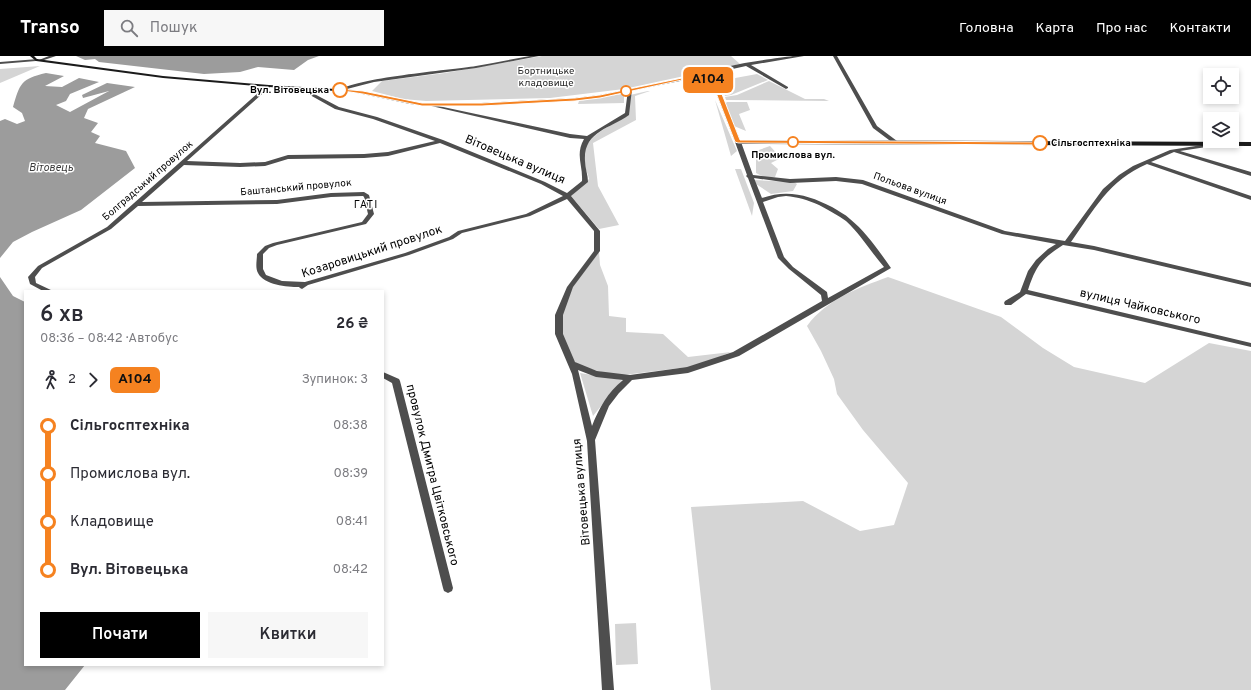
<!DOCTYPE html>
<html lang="uk">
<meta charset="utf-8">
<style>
:root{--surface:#fff;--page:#f7f7f7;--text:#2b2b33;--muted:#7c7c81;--accent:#000}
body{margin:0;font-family:Overpass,sans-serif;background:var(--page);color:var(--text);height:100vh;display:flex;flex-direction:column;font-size:15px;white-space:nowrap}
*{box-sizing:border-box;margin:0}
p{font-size:13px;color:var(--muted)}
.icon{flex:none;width:22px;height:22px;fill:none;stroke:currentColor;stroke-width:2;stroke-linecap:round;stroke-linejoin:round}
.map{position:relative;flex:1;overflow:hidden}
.panel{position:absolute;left:24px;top:234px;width:360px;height:376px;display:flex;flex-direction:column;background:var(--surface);border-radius:0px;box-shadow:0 2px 6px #0003}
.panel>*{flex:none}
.badge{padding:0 8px;border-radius:6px;font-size:14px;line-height:26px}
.fabs{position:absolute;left:1203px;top:12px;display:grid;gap:8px}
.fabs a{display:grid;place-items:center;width:36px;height:36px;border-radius:0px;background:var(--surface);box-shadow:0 2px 6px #0003;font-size:20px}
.map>.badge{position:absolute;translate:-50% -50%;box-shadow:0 0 0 2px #fff}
.legs{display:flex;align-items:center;gap:6px;height:44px;padding:0 16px;font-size:13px}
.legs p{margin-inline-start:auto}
.headline{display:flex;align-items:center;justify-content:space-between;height:68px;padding:0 16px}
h1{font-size:22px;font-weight:600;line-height:30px}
.action{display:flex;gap:8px;margin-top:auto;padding:8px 16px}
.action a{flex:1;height:46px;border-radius:0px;background:var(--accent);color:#fff;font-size:16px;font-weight:600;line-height:46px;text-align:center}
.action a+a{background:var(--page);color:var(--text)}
ul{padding:0 16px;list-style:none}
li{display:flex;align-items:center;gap:14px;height:48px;font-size:15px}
li i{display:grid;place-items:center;width:6px;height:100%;margin:0 5px;background:currentColor}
li i::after{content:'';width:10px;height:10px;margin:-5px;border:3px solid;border-radius:50%;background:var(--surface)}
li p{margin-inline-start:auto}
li:first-child i{background:linear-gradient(#0000 50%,currentColor 0)}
li:last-child i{background:linear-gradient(currentColor 50%,#0000 0)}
header{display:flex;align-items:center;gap:24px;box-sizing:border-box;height:56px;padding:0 20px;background:var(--accent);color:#fff}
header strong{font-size:19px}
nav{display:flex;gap:22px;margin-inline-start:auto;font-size:14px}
.search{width:280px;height:36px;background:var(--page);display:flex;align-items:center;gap:10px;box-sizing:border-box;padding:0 14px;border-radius:0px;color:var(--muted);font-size:15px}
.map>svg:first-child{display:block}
.green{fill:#d5d5d5}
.water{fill:#9c9c9c}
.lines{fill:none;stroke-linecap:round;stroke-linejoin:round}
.street{fill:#4e4e4e;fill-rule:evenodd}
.secondary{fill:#1b1b1b;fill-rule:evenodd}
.line-1{fill:#f58220;stroke:#fff}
.stop-1-dot{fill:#fff;stroke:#f58220;stroke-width:2}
.labels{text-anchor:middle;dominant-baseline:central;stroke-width:3;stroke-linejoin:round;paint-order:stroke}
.far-park-label{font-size:10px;fill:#2c2c2c;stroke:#fff}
.far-stop-label{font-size:10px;font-weight:bold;fill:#000;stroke:#fff;text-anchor:end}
.far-street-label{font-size:10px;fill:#000;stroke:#fff}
.far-water-label{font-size:11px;font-style:italic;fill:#3d3d3d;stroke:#fff}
.far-neighbourhood-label{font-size:11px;letter-spacing:1px;fill:#000;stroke:#fff}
.street-label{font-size:12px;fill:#000;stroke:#fff}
</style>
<header>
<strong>Transo</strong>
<div class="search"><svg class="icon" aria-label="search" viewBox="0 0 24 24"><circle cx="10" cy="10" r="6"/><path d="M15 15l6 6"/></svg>Пошук</div>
<nav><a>Головна</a><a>Карта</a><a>Про нас</a><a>Контакти</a></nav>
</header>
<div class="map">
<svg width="1251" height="634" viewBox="0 0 1251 634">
<rect width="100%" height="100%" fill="#fff"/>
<path class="green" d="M542 0H731L740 8 624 33 550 42 426 45 403 43 372 35 382 25 445 17Z
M40 10 0 27V13Z
M757 18 768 24 731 39 725 40 719 25Z
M769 25 805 43H824L829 45 726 44 725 41 737 39Z
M648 35H650L635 40 636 64 593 87 598 130 619 169 599 173 571 140 589 123C588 117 584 111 584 105 582 78 611 72 628 58L630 39Z
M622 38 624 39V47L578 48 579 45Z
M715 44 737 95 731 100Z
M727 46H747L750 54 739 58 746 75 734 70 725 48Z
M770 90 781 102 771 107 778 113 775 121C769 124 762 120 756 117V103L753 100 756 95Z
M735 113H741L754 147 752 160Z
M754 124 794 126 797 128 793 135 771 138 756 128Z
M599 196 600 209 608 230 609 260 626 262V276L663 278 688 301 731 296 712 304 688 311 624 319 605 317 580 310 574 305 563 280V256L572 231Z
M888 221 1001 261 1043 292 1074 311 1145 327 1209 287 1251 295V634H711L691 451 803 445 860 475 894 469 908 427 863 374 837 338 834 323 821 295 807 270C827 243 858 232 888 221Z
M580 317 622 324 593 360Z
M636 567 638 608 616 609 615 568Z"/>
<path class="water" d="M76 0H319L308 4 294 14 258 11 240 16 204 18 99 6 95 3 85 4Z
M46 17 64 20 45 30 62 31 79 22 99 26 70 38 66 45 56 49 70 56 109 35 83 42 82 39 107 27 135 31 88 53 84 62 98 67 91 76 100 80 95 87 126 95 135 112 81 154 32 176 13 186 0 202V65L5 63 17 68 25 65 22 57 13 51C20 27 21 23 46 17Z
M0 221 13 240 25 246V609H85L65 634H0Z"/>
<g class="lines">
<path class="street" d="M49 0H56L41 5 39 4Z
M530 0H539L476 12 374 26 347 33 341 36 339 35C352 22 451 14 476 10 494 7 512 3 530 0Z
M793 0H804L751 9 788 31V32L786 33 746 10 719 16 700 23 698 22C714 9 771 3 793 0Z
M833 0H837L877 70 897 85V87H893L873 72Z
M38 3V4L36 5 0 8V6Z
M267 29 271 30 187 105 240 107 265 106 288 99 364 98 388 96 435 85 373 63 335 53 301 34V32H303L339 51 377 61 443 84 545 126 567 137 582 125C583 109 575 99 584 83L570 82 427 49 429 48 570 78 587 80 625 57 628 34 632 33 629 59C609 73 583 76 585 105 585 112 588 119 588 126L571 140 600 175V195L573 231 563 259V278L575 306 597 315 630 319 687 311 733 296 822 245 821 239 789 213 778 202 748 122 746 120 747 119 735 86 738 84 741 86 753 119 790 123 836 121 863 124 1005 175 1065 185 1103 133 1119 119 1133 110 1170 94 1215 87V89L1213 90 1180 95 1251 116V120L1174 96 1151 106 1251 140V144L1147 108C1109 124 1094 154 1071 186L1094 190 1251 227V231L1094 194 1063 189C1041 203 1036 210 1028 234L1251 287V291L1026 238 1011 249H1005L1004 247 1005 245 1020 236 1028 215 1036 204 1048 193 1056 188 1002 178 862 128 836 125 790 127 754 122 762 142C787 133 809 139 832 151 838 155 845 158 850 163 866 176 879 195 891 212L739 300 688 317 632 324 619 337 609 350 595 384 614 634H602L587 385 572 318 555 278V259L567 231 594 195V175L567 143 530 160 462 177 453 183 409 199 308 229 302 233 300 232 299 231C287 231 264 229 258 217 255 212 257 204 257 198L265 190 273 187 362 166 368 158 364 141 363 140 331 141 277 148 138 150 111 173 42 212 35 221 36 227 53 235H43L30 228 28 221 38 210 107 171ZM440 87 541 128 563 140 526 158 458 175 449 181 405 197 305 226 282 225 266 219 263 213V198L269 192 277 189 366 168 374 158 369 139 364 136 331 137 277 144 142 146 184 109 240 111 265 110 288 103 364 102 388 100ZM786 140C798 141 808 144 819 149 828 154 838 159 846 165 861 179 871 196 884 211L828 242 827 236 793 211 784 201 763 146 778 141ZM578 314 596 321 623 324C608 336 599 352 592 370Z
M383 316 399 323 400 325 453 532 452 535 448 537 444 535 443 532 392 327 383 322Z"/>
<path class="secondary" d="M30 0H34L37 3 163 20 269 29 353 34 410 46 429 48 481 47 575 42 600 39 695 20 708 22 717 27 740 84 1251 86V90L738 88 735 86 713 29 705 24 695 22 600 41 575 44 481 49 429 50 410 48 353 36 269 31 163 22 36 5Z"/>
</g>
<path class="line-1" d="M700 21 713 24 718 28 740 84 1040 86 1042 87 1040 89 738 87 735 86 713 29 710 26 700 23 682 24 600 42 575 45 482 50H422L363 38 337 34 340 33 363 35 422 47H482L575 42 600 39 682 22Z"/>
<g class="stop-1-dot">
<circle cx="340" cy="34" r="7"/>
<circle cx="626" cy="35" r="5"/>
<circle cx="793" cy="86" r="5"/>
<circle cx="1040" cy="87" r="7"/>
</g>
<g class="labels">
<g class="far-park-label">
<text x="546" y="15">Бортницьке<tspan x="546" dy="12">кладовище</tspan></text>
</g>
<g class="far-stop-label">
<text x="329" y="34">Вул. Вітовецька</text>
<text x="1051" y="87" text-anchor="start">Сільгосптехніка</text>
<text x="793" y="99" text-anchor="middle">Промислова вул.</text>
</g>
<g class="far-street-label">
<text transform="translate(148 125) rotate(-41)">Болградський провулок</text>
<text transform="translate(296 132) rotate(-5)">Баштанський провулок</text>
<text transform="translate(910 133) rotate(20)">Польова вулиця</text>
</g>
<g class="far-water-label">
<text x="51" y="112">Вітовець</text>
</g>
<g class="far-neighbourhood-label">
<text x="366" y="149">ГАТІ</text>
</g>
<g class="street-label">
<text transform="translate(515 104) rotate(23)">Вітовецька вулиця</text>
<text transform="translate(372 196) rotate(-18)">Козаровицький провулок</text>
<text transform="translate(1140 251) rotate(13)">вулиця Чайковського</text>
<text transform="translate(432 419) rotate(76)">провулок Дмитра Цвітковського</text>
<text transform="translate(582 436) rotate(-95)">Вітовецька вулиця</text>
</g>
</g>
</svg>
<div class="fabs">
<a><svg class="icon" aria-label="locate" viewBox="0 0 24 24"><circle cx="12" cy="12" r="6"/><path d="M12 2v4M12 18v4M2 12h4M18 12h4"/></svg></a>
<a><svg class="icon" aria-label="layers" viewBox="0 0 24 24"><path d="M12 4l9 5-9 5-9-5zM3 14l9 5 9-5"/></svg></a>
</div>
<b class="badge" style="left:708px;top:24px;background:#f58220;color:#111">А104</b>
<section class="panel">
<div class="headline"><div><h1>6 хв</h1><p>08:36 – 08:42 · Автобус</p></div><b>26 ₴</b></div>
<div class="legs"><svg class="icon" aria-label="walk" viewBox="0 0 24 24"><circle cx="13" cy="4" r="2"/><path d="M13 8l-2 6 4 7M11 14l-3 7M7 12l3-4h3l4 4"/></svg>2<svg class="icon" aria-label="forward" viewBox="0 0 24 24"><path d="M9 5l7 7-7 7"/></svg><b class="badge" style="background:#f58220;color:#111">А104</b><p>Зупинок: 3</p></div>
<ul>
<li><i style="color:#f58220"></i><b>Сільгосптехніка</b><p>08:38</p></li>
<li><i style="color:#f58220"></i><span>Промислова вул.</span><p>08:39</p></li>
<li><i style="color:#f58220"></i><span>Кладовище</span><p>08:41</p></li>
<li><i style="color:#f58220"></i><b>Вул. Вітовецька</b><p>08:42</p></li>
</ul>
<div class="action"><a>Почати</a><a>Квитки</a></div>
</section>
</div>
